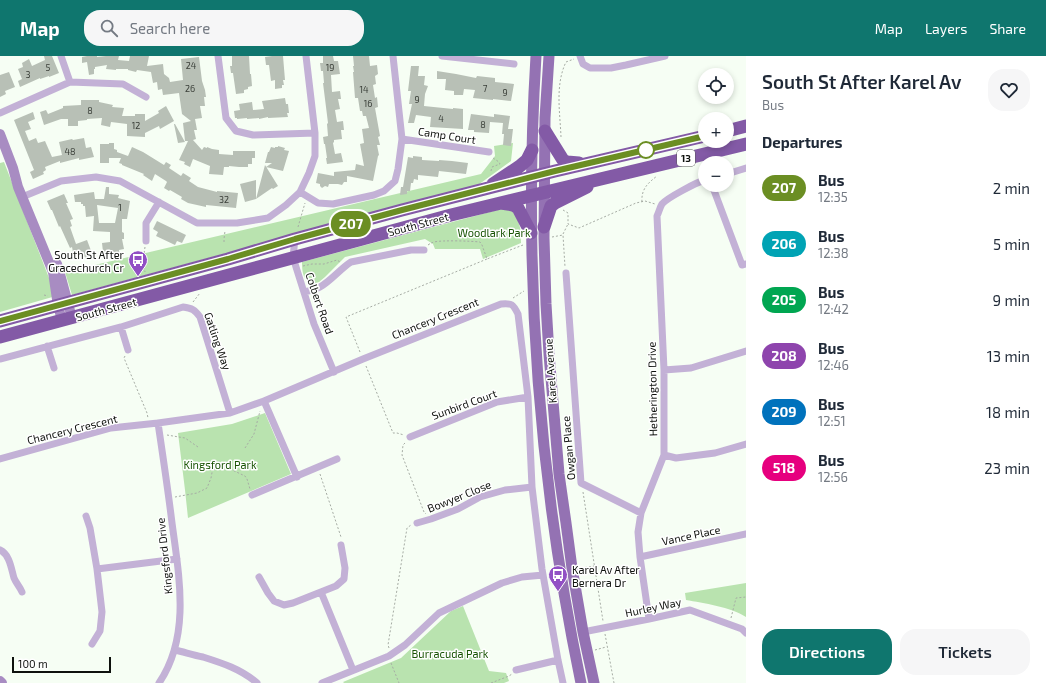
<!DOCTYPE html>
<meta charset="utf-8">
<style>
:root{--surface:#fff;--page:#f6f6f7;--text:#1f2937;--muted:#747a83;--accent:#0f766e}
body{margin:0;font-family:"Exo 2",sans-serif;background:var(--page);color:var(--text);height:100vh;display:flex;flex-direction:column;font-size:15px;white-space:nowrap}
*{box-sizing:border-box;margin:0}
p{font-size:13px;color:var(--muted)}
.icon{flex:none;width:22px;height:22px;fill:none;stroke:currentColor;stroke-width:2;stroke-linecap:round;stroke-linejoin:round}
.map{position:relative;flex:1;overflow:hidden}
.side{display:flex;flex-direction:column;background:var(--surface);width:300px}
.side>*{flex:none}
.badge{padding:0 8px;border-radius:13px;font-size:14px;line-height:26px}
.controls{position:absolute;left:698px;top:12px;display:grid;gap:8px}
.controls a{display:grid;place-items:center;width:36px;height:36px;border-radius:50%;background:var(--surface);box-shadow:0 2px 6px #0003;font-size:20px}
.scale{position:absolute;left:12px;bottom:10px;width:99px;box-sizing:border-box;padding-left:4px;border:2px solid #0e110d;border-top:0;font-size:11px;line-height:14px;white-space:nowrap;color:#0e110d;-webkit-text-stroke:3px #fff;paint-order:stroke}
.map>.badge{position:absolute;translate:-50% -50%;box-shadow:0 0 0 2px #fff}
h2{padding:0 16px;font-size:15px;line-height:36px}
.round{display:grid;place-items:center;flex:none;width:42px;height:42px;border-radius:16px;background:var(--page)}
.head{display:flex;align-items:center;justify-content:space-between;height:68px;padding:0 16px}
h1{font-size:19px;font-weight:600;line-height:30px}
.button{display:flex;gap:8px;margin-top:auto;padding:8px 16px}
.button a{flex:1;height:46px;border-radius:16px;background:var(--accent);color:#fff;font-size:16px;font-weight:600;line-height:46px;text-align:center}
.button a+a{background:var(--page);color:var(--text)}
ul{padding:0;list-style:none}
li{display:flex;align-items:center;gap:12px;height:56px;padding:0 16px}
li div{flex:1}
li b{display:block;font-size:15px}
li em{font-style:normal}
li .badge{min-width:44px;font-weight:700;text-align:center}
header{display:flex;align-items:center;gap:24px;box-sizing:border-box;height:56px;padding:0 20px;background:var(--accent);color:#fff}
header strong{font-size:19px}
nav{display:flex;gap:22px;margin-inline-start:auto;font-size:14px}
.search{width:280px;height:36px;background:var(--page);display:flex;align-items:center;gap:10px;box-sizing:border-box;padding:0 14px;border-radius:16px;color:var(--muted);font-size:15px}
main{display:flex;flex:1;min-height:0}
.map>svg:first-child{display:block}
.green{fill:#b9e3af}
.building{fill:#b8c0b6;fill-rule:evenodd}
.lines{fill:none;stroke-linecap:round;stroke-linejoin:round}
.path{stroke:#a6aca4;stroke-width:1;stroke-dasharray:2 2;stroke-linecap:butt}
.street{stroke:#c3b1d6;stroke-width:7}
.secondary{stroke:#a88cc2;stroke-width:10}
.primary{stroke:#9472b3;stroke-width:11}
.highway{stroke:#835aa6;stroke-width:13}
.line-casing{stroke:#fff;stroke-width:9}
.line{stroke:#6b8e23;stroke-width:6}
.stop-dot{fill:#fff;stroke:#6b8e23;stroke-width:2}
.labels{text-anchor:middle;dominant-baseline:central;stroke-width:3;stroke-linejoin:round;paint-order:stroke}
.number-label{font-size:9px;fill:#383d37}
.shield{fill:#fff;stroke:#565856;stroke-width:1}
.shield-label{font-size:10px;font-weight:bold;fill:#0e110d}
.street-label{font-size:11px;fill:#0e110d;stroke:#fff}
.park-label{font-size:11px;fill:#195405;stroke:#fff}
.poi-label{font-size:11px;fill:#0e110d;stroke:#fff;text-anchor:end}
</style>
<header>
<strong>Map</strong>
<div class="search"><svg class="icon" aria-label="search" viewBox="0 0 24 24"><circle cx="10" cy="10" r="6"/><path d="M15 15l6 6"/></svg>Search here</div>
<nav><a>Map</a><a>Layers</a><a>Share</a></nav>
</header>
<main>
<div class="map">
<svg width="746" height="627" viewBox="0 0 746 627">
<rect width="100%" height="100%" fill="#f6fef4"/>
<path class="green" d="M513 87 511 105 478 129 72 239 65 216 481 118 495 100 494 90Z
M4 106 56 240 0 256V107Z
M505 152 512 154C520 168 521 170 521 187L483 203 480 193H435L433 188 425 183 345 201 325 221 319 226 313 228C303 225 302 216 302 206Z
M265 357 291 418 188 462 185 434 178 377 232 368Z
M746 527V561C731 551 703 547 686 544L685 537Z
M463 550 489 615 506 617 509 625 504 627H344L343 626 401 602 451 555Z"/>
<path class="building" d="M44 0H52L59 17 49 21V20L40 23V22L20 31 18 25 22 23 18 13 23 11 22 7 29 3 32 10 45 4Z
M87 0H97V1L106 0H119L118 4 129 5 130 0H149L147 10 163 8 164 18 169 22 170 26 183 24 181 3 199 1 202 25 205 34 206 41H204L205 50H200L202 62 195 63 197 74H194L196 83 193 84 202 94 204 91 207 92V91L212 93 219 94V98L233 99V95H255V102H252V108H248V111H239L229 110V111H224L223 119 209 118 210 110 193 103 190 111 184 108 185 106 179 104 188 85H185L183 67 191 65 182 58 179 37 163 39 162 33 158 34 157 26 153 27 151 16 137 14 136 16 128 14V13H116V14L106 13 107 9 95 11V13H94V18L89 19 87 6 82 7V1Z
M232 0H249L250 18H251L252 30 248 31V33L244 34V37L236 38 233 17H231L230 10H232Z
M272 0H283L285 24H283L284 29H282V32L275 33V24L271 25 269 9H266L265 1Z
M323 0H333L334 5H338L340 18 331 19 332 36 340 35 341 43H338L340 53 335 54 337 66 343 65 344 74H341L342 83 334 84V86L333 87 335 98 341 97 343 106 327 108 326 102H327L325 88H324L323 81 328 80 327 68 328 67 323 27H324L323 15H321L320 7H323Z
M353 0H369L370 10 377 9 378 18 375 20 376 28 373 29 375 42 377 41 378 51 375 52 380 80 378 81 380 89H377L379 99 378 100 373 125 347 120V126H344L342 129 338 128H329L328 131 325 130 322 132 320 130V128L316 127 318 117 334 120V116L355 114 356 108 364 110 360 88 364 87 362 73 369 72 366 60H363L362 55H360L358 42H355L353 16H354L353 10H354Z
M411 10H419L418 20H425L424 29 428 30 425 38 424 50 453 53V52L463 53V73L430 71 431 61 416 59 414 67H408L412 48H409L411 35H408Z
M437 15 456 18 476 22 477 20 495 22V26L514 28 511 45 493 43V44L473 42 475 34 464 33 463 39H454V35L445 34 446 23H437Z
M9 16 15 31 5 35 6 38 0 41V19Z
M285 42 286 48H288L289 57H287L288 61 268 62V61L259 63V62L247 63V62L237 63V62H235L234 55 240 54 239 48 252 46 253 54 264 53 262 45Z
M81 44H99V46L113 49 112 51 124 52 122 60H135V58H145V65L159 57 158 55 166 50 174 65 160 73 159 70 145 77V81L127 80V68L111 66 110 71 101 69 102 62 87 63V64L78 65V70H68V63H61L44 69 40 56 46 54 48 58 63 52V50L81 49Z
M33 56 35 63 28 66 31 73 25 75 29 85 36 82 38 87 45 85 52 101 62 99 59 86 72 83 73 84 84 82 86 92 91 91 94 101 79 104V102L60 107V105L45 111 46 114 43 116 44 118 33 123 30 116 34 114 14 64Z
M471 58 494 61V58L510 60 508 73H513L511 90 503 89 504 78H502L503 67 490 66 489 77 474 76V74H468Z
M174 68H175L185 86 178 87Z
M109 87H114V93L117 94V96L128 100 132 91 143 96 164 109 166 106 171 109 169 112 181 120 183 117 191 122 189 125 198 131 217 136V135L238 137 236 152 206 149V151L188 147 181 143 182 141 170 134 169 135 164 132 167 126 166 125 155 118 152 125 143 119 144 118 122 109V108L119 107 121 102H109V107H100V88H109Z
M278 90 285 92 284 94 289 95 283 115 266 111 272 107H265L268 96H269L271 91 275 92V91H278Z
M413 100 422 101V104L439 105V104L452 105 468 107 466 118 439 115 438 121 418 119V124L414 123 413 127H411L410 135H407V138L400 139 401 131H403L408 101 413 102Z
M265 109 278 130 273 133 272 132 256 143Z
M256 124V143L245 146 240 128Z
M106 131H109V138L119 139 118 142 130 145 127 163H122V176L124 177V183H122L124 193 119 194 120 203 112 204 111 195 103 196 102 187 110 186V176L93 175 94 160 86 161 85 150H83V148H81V146H75L74 139 87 137 94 136 95 143H104ZM97 149 118 152 115 167H99Z
M64 138 68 147H66L73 163 70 164 72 170 70 171 76 188 87 184 93 200 86 203 84 200 81 201 78 194 73 196 72 191 70 192 60 170 59 171 52 154H51L47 145Z
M157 165 186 179 182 187 177 185 175 189 156 180 158 176 153 173Z"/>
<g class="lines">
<path class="path" d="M561 81C560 56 555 29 566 6L574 3
M491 115 492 111 500 108 499 106 493 102
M642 146C641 133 648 127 657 120
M563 154 568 157V168L579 172 636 147 645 145 655 148
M298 171 305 147
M563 178 568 168
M552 181 563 179 565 211
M224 186V183L225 175
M428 189C431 187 431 187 434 186 442 184 471 185 480 186L482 189 487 203 523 189
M145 191 143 205 145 216
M303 210 312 208H324L337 204 340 206
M44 239 48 240
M513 242 524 235
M193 246 200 237
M360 296 346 261 487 203
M125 300 124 302 147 357 148 362
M366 310 393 377H397L404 379
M167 379 185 382 198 391
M405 387 403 389 402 399 424 456 426 458
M245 392 254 378 260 355
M214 413H230L245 420 247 423 250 433
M320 418 341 481
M583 436 603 565
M175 441 197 437 207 432 211 422 213 411
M581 512 594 510
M731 562 736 542 746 541
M605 578 614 627
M389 592 388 589 407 472 411 469
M595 594 606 591
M391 607 399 627
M491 627 509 620 512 618"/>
<path class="street" d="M61 0 70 26
M218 0 226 62 236 75 253 79 315 77
M442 0 514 8
M580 0 583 8 590 12H611L626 9 665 0
M0 57 70 26 123 28 146 41
M402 83 489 96
M727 118 746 112
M712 129 742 209 746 208
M300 136 318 147 333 148 374 139 384 135 395 125 398 113 402 83 393 0
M22 141 61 125 96 121 120 125 197 167H237L268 162 286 149 300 136 309 117 315 100V77L306 0
M295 183 293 201 296 211 314 268 334 316
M146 185V167L159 146
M566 217 581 427 641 457
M304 236C309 235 315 234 320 231 332 224 340 213 351 206L411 194H424
M121 271 128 294
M47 290 54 312
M0 303 121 271 183 251C192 252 195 254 200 261L230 357
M664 314 691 312 746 295
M264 345 297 421
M158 367C163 401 168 434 172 467 179 520 191 580 159 627
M410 381 497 346 528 341
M664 399 676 402 715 397 746 388
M0 403 111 372 158 367 230 357 264 345 363 303 501 248C512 247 513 248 518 258L528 341 532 431 542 513 558 604 563 627
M252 439 337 403
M86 460 90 472 97 513
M417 467 431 463 458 453 480 441 505 434 532 431
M0 494C10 499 11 512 14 522 16 527 20 531 22 536
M640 501 746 478
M259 521 268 537 274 545 284 549 293 547 336 530 344 523 345 512 341 489
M321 536 353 614
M649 563 640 501 638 476 641 457 664 399V314L657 160C659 156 660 151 662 148 667 142 697 126 705 124
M583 576 649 563 690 554 742 573 746 577
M92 588 100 575 102 556 97 513 177 503
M175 594C184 596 193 599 203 601 222 607 241 613 257 627
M516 614 558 604
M322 627 389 600 405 589 439 557 502 527 522 521 543 519"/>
<path class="secondary" d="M0 78 13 112 18 131 53 216 58 250 62 264
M57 208 60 218 72 262
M0 625 2 627"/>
<path class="primary" d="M536 0C523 210 538 421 581 627
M549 0 545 62 544 182 546 248 549 298 559 418 566 467 572 512 583 576 594 627"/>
<path class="highway" d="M545 75 563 104 567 106 579 107
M727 75 746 70
M493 128 520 110 527 104 532 94
M501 147 513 149 518 152 531 177
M544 171 551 150 555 147 587 131
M0 265 228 203 295 183 402 154 555 115 705 80
M0 281 451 159 746 88"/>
</g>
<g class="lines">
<g class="line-casing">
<path id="line" d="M0 265 228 203 295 183 402 154 555 115 705 80"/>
</g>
<use href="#line" class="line"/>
</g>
<defs>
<g id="bus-pin" transform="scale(1)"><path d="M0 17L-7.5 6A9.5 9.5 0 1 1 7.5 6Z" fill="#914fc4" stroke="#fff"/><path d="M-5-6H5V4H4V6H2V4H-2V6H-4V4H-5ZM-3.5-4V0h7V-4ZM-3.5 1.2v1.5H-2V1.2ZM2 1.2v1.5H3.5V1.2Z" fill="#fff"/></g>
</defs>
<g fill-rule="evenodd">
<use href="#bus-pin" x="138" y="204"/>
<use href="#bus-pin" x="558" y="519"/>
</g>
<circle class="stop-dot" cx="646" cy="94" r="8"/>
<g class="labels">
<g class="number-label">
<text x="191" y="9">24</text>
<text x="48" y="11">5</text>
<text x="330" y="11">19</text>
<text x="28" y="18">3</text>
<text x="190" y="32">26</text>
<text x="485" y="32">7</text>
<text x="364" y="33">14</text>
<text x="505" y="36">9</text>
<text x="417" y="43">9</text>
<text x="368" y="47">16</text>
<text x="90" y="54">8</text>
<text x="441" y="62">4</text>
<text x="483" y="68">8</text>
<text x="136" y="69">12</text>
<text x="70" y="95">48</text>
<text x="224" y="143">32</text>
<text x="120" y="151">1</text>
</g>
<rect class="shield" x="677" y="94" width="18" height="16" rx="3"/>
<g class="shield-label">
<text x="686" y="102">13</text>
</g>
<g class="street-label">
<text transform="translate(447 79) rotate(9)">Camp Court</text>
<text transform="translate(418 168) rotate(-15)">South Street</text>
<text transform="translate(320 247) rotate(71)">Colbert Road</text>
<text transform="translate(106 253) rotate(-15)">South Street</text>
<text transform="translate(435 262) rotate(-22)">Chancery Crescent</text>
<text transform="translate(218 285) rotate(71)">Gatling Way</text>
<text transform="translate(550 315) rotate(-94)">Karel Avenue</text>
<text transform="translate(652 333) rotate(-91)">Hetherington Drive</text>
<text transform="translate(464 348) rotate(-20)">Sunbird Court</text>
<text transform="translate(72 373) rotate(-14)">Chancery Crescent</text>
<text transform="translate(568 392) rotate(-95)">Owgan Place</text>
<text transform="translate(459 440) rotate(-22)">Bowyer Close</text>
<text transform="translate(691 479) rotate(-12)">Vance Place</text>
<text transform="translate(164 500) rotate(-96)">Kingsford Drive</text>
<text transform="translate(653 551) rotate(-12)">Hurley Way</text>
</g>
<g class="park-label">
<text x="494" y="176">Woodlark Park</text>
<text x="220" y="408">Kingsford Park</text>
<text x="450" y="597">Burracuda Park</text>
</g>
<g class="poi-label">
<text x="124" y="198">South St After<tspan x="124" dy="13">Gracechurch Cr</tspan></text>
<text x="572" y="513" text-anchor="start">Karel Av After<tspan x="572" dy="13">Bernera Dr</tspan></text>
</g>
</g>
</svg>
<div class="controls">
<a><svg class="icon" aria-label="locate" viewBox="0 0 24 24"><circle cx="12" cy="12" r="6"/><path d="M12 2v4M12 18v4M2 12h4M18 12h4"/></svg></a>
<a>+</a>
<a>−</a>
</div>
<div class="scale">100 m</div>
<b class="badge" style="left:351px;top:168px;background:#6b8e23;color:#fff">207</b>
</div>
<section class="side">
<div class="head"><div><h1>South St After Karel Av</h1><p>Bus</p></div><a class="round"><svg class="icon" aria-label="heart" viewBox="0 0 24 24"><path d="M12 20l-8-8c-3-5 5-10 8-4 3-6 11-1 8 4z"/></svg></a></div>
<h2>Departures</h2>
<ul>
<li><span class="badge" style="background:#6b8e23;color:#fff">207</span><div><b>Bus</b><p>12:35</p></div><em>2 min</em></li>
<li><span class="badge" style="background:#00a3b4;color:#fff">206</span><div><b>Bus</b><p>12:38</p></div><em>5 min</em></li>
<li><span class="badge" style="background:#00a651;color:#fff">205</span><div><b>Bus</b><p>12:42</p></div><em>9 min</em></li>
<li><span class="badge" style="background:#8e44ad;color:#fff">208</span><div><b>Bus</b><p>12:46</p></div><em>13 min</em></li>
<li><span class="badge" style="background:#0072bc;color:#fff">209</span><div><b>Bus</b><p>12:51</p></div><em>18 min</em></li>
<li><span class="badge" style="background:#e6007e;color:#fff">518</span><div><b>Bus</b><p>12:56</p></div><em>23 min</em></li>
</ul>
<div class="button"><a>Directions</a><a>Tickets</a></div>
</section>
</main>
